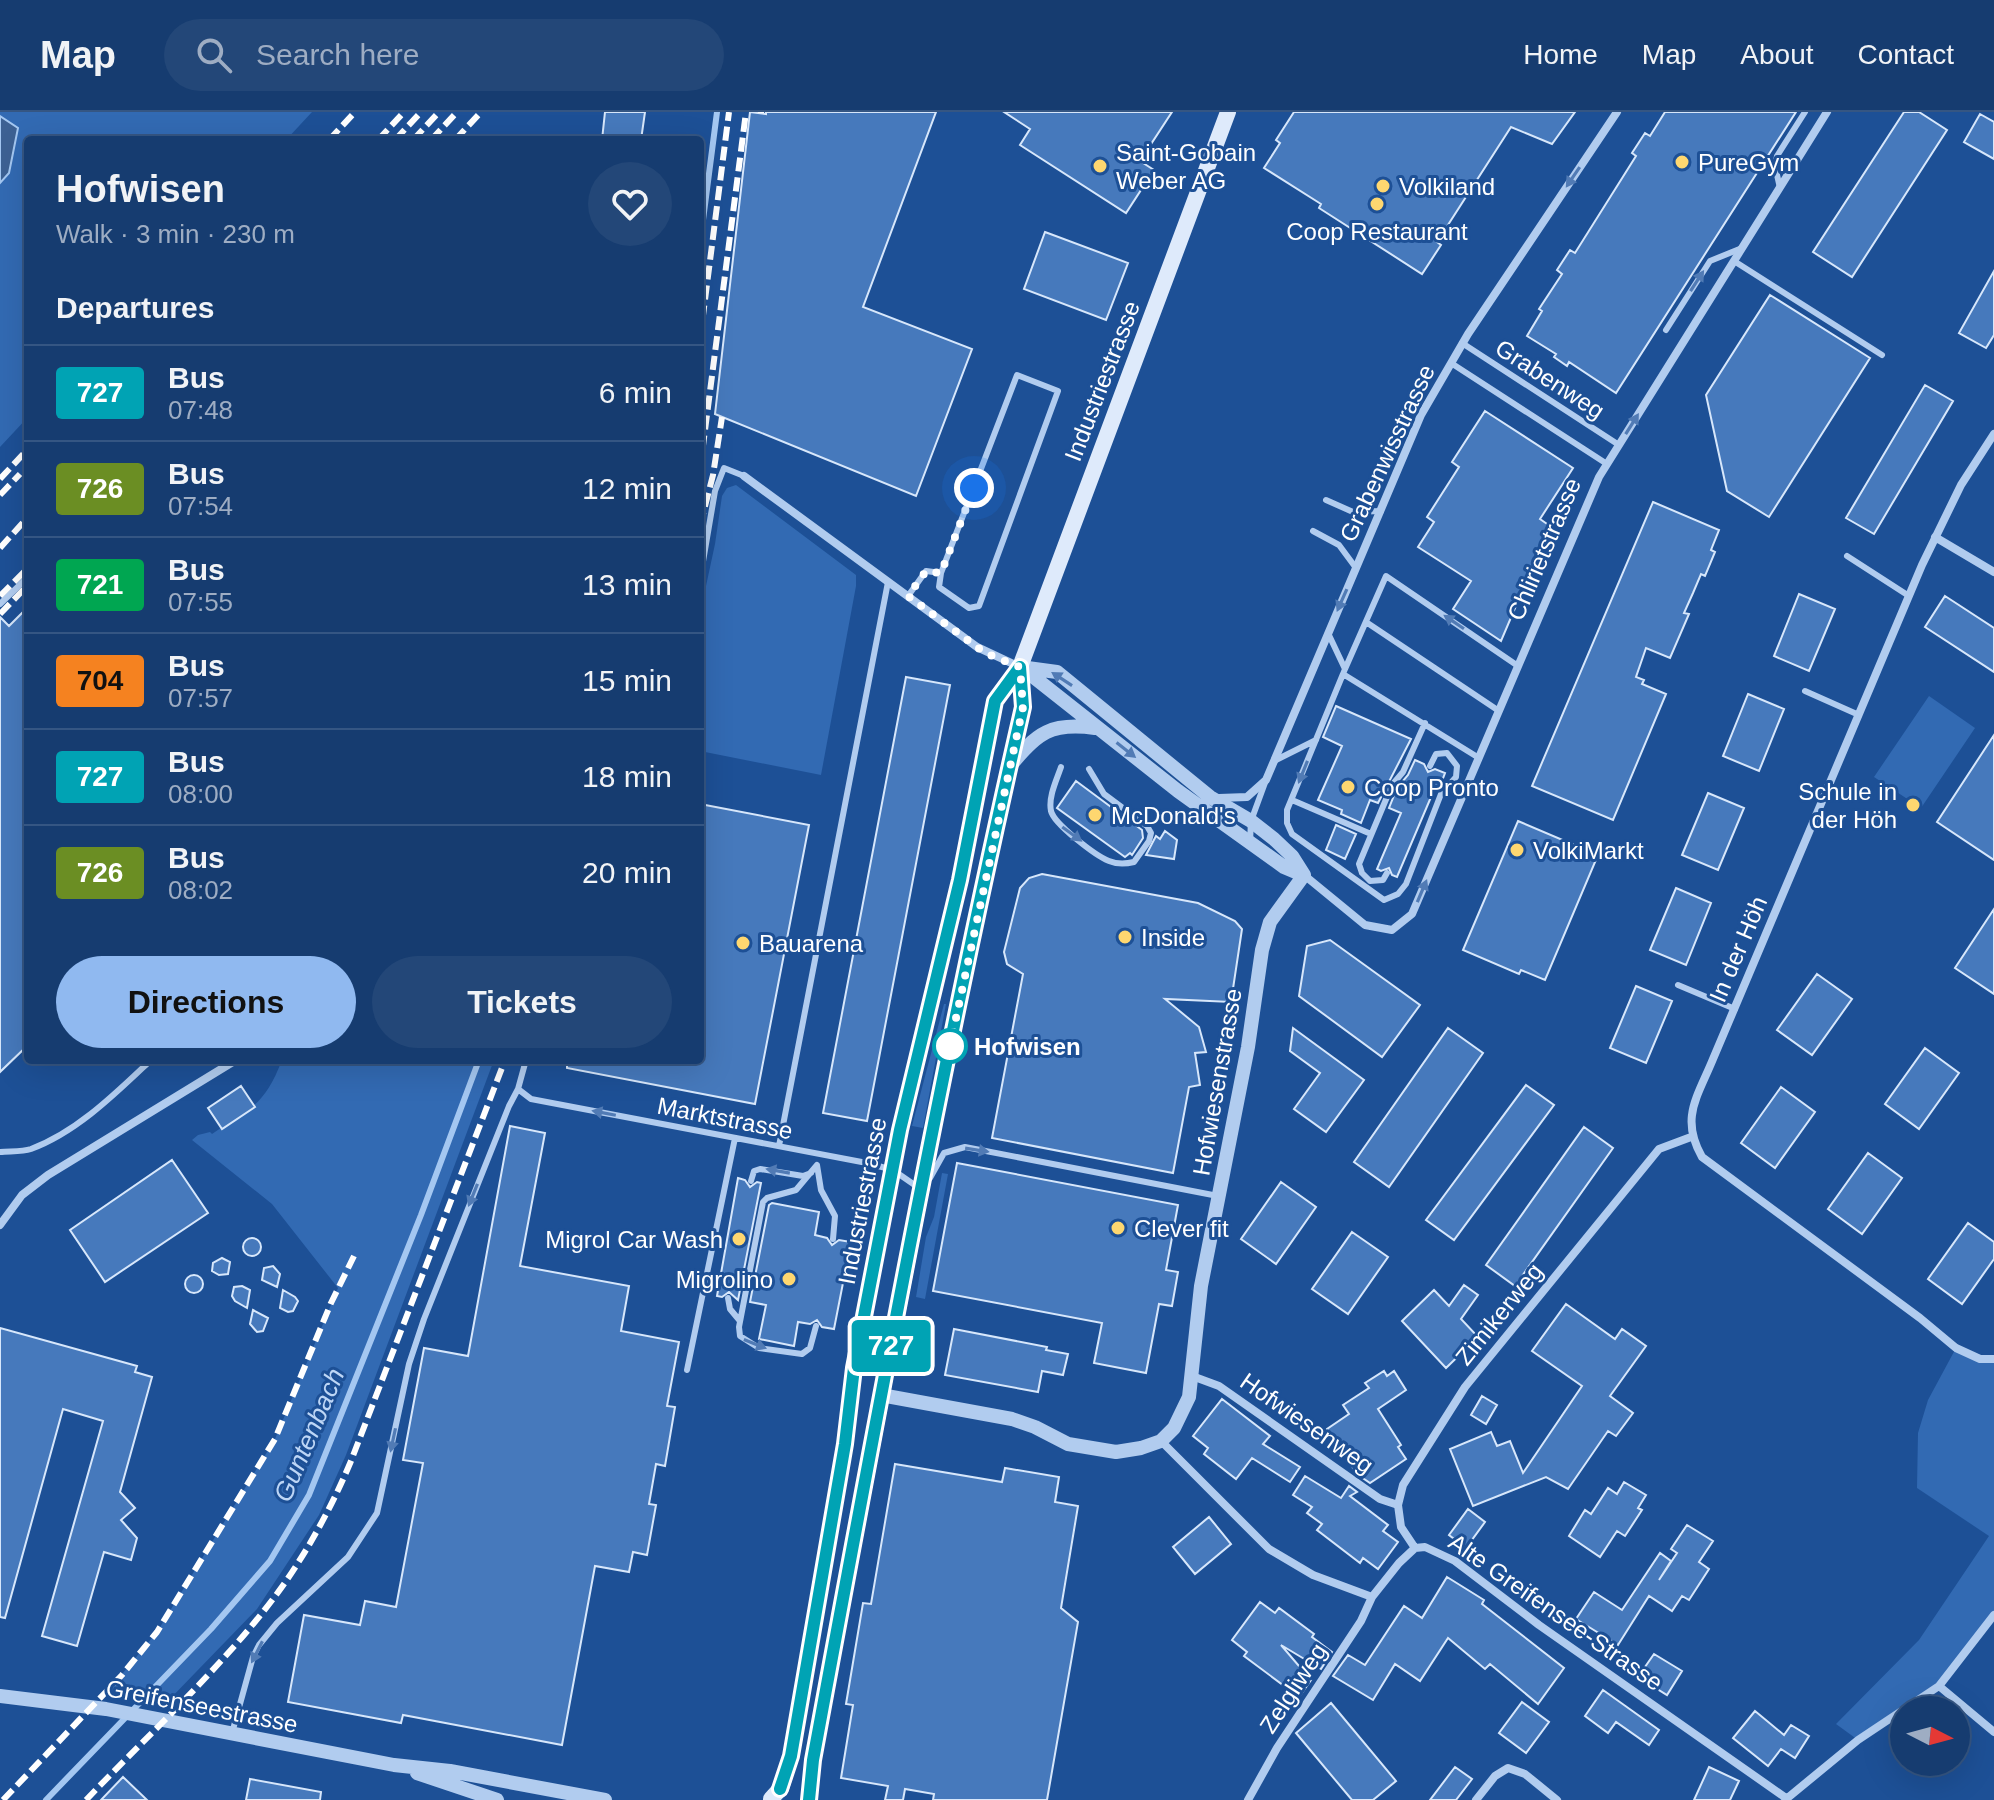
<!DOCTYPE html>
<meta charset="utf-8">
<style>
:root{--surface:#163c70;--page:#234778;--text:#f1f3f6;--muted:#9eadc3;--line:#355683;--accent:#90b9f0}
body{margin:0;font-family:Helvetica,sans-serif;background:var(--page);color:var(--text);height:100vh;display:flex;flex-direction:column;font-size:30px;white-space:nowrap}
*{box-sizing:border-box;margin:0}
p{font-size:26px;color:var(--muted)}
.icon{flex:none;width:44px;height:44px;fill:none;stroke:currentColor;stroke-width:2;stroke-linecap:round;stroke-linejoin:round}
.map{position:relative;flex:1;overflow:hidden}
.drawer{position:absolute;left:24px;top:24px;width:680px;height:928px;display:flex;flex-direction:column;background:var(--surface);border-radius:8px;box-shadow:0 8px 32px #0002,0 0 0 2px var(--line)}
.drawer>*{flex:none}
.badge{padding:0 16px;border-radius:6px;font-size:28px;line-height:52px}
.needle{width:52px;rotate:96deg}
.buttons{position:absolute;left:1890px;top:1584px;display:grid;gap:16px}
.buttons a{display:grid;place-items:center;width:80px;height:80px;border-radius:50%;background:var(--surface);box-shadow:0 8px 32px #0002,0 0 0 2px var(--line);font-size:40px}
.you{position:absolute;width:40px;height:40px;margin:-20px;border:6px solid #fff;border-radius:50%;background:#1a73e8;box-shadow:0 0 0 12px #1a73e833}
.map>.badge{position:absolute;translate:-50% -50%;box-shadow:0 0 0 4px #fff}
h2{padding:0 32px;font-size:30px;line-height:72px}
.round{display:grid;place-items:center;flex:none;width:84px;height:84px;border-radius:42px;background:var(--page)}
.summary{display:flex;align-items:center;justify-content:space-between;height:136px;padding:0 32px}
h1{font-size:38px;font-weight:800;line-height:60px}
.button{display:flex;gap:16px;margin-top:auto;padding:16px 32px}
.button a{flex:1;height:92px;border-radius:48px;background:var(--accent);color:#111;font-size:32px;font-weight:800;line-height:92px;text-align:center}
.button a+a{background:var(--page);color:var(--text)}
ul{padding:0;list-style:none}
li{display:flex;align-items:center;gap:24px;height:96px;padding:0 32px;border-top:2px solid var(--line)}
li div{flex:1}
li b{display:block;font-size:30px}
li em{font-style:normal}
li .badge{min-width:88px;font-weight:700;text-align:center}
header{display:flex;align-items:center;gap:48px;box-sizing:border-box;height:112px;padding:0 40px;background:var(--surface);border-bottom:2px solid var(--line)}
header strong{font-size:38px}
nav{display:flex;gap:44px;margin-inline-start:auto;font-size:28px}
.search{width:560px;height:72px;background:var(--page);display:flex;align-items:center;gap:20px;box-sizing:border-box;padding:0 28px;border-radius:44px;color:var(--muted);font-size:30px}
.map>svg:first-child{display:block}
.green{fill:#326ab3}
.water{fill:#3d6193;stroke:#a4c7f1;stroke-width:2}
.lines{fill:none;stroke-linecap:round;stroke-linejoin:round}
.stream{stroke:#a4c7f1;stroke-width:6}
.building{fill:#4679bc;stroke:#d7e7fb;stroke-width:2}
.service{stroke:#b1ccef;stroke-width:6}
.minor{stroke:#b1ccef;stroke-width:8}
.tertiary{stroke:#b1ccef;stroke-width:14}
.secondary{stroke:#deeafb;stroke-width:16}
.rail{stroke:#fff;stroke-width:6;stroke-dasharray:14 6;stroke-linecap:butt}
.oneway{fill:#517bb5}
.line-casing{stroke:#fff;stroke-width:18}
.line{stroke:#00a3b4;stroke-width:12}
.walk{stroke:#fff;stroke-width:8;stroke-dasharray:0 14.4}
.poi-dot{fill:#fed770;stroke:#1d5096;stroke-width:3}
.stop-dot{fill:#fff;stroke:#00a3b4;stroke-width:4}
.labels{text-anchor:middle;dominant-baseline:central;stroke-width:6;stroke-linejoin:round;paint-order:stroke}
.poi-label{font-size:24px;fill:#fff;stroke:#1d5096;text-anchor:start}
.street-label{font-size:24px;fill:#fff;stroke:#1d5096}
.stop-label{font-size:24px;font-weight:bold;fill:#fff;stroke:#1d5096;text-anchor:start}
.water-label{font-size:26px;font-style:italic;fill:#bdd6f6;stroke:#1d5096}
</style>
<header>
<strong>Map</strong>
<div class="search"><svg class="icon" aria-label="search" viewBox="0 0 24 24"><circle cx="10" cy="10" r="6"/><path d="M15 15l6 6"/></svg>Search here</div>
<nav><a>Home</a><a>Map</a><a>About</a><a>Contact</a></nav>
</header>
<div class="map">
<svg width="1994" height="1688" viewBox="0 0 1994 1688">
<rect width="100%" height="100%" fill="#1d5096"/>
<path class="green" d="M0 0H312L286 28H28V305L0 335Z
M736 373 856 463V474L821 663 700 639V502L715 432 722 384 727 376Z
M1929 584 1975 616 1921 696 1874 665Z
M944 892H946L923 1016 912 1014Z
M282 948H494L346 1343 319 1403 257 1497 167 1590 108 1579 157 1520 275 1327 338 1176 272 1092 192 1028 198 1023 210 1020 212 1022C249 997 264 995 282 948Z
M942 1061 948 1062 925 1187 916 1185 926 1125 934 1105Z
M1956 1236 1994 1247V1503L1939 1574 1858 1628 1836 1612 1919 1528 1989 1424 1917 1376 1918 1321 1928 1288Z"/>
<path class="water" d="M0 4 18 16 9 61 0 71Z"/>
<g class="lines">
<path class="stream" d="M700 131 717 0
M46 1688 211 1517 270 1449 309 1383 421 1103 479 948"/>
</g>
<path class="building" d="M605 0H645L641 28H602Z
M750 0 766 2V0H936L863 195 972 237 916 384 715 302Z
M1004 0H1172L1140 49 1154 58 1126 101 1020 33 1030 17Z
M1294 0H1575L1552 32 1511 15 1437 130 1441 133 1422 162 1319 96 1321 92 1264 56 1280 31 1276 28Z
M1665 0H1796L1616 281 1569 250 1567 254 1554 245 1556 242 1527 224 1542 199 1539 197 1562 162 1557 158 1570 138 1575 141 1636 44 1632 41 1645 21 1650 24Z
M1904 0H1919L1947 18 1852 165 1813 140Z
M1980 2 1994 10V47L1964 30Z
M1045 120 1128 151 1106 208 1024 177Z
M1994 159V223L1986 236 1959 221Z
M1770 183 1870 246 1769 405 1727 379 1706 283Z
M1925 273 1953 289 1874 422 1846 406Z
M1485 299 1573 356 1540 407 1550 414 1501 529 1453 497 1471 469 1418 435 1434 410 1427 405 1459 355 1452 350Z
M1653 390 1719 418 1711 438 1715 440 1705 464 1701 462 1693 481 1684 501 1689 502 1670 546 1646 536 1636 565 1644 568 1642 572 1666 582 1613 708 1532 674Z
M1799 482 1835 497 1809 559 1774 544Z
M1945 484 1994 516V560L1925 515Z
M28 495V933L0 960V505L9 514Z
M906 565 950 573 867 1009 823 1001Z
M1748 582 1784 597 1759 659 1723 644Z
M1336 594 1411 627 1378 691 1370 688 1361 711 1341 702 1342 698 1318 688 1342 634 1323 625Z
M1994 623V748L1937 710Z
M1415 648 1424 652 1428 660 1435 657 1445 661 1440 674 1434 678 1397 765 1392 763 1389 756 1381 759 1377 757 1401 701 1389 696 1397 676 1408 663Z
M1076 669 1142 718 1143 726 1132 743 1130 741 1125 745 1057 696Z
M1708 681 1744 696 1718 758 1682 743Z
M700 692 809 713 755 992 567 956V948H700Z
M1518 709 1598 743 1545 868 1521 858 1519 862 1463 838Z
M1336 713 1356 722 1345 747 1326 738Z
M1165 719 1177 728 1174 747 1146 743 1156 724 1160 727Z
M1042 762 1198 791 1235 809 1242 817 1231 890 1165 887 1199 915 1206 940 1195 941 1200 973 1189 975 1173 1061 992 1026 1023 862 1007 852 1004 840 1020 776 1029 766Z
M1676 776 1711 791 1686 853 1650 838Z
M1994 797V882L1955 856Z
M1330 828 1420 893 1382 945 1299 884 1307 834Z
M1817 862 1852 887 1812 943 1777 918Z
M1636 874 1672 889 1646 951 1610 936Z
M1293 916 1364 968 1326 1020 1294 997 1320 961 1290 939Z
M1448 916 1483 941 1389 1075 1354 1050Z
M1925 936 1959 961 1919 1017 1885 992Z
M1526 973 1554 993 1454 1128 1426 1108Z
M241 974 255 995 222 1017 208 996Z
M1781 975 1815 1000 1775 1056 1741 1031Z
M510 1014 545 1021 520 1154 629 1174 621 1219 679 1230 667 1294 675 1295 665 1354 656 1352 649 1392 656 1393 647 1443 633 1440 629 1460 595 1454 562 1633 403 1603 401 1611 288 1590 304 1503 360 1513 365 1489 396 1495 423 1351 403 1348 424 1236 468 1244Z
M1584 1015 1613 1036 1515 1174 1486 1153Z
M1868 1041 1902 1066 1862 1122 1828 1097Z
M172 1048 208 1101 105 1170 70 1118Z
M957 1051 1178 1093 1166 1158 1178 1160 1172 1194 1159 1192 1146 1261 1094 1251 1102 1211 933 1179Z
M738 1066 745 1068 750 1075 757 1070 761 1071 738 1188 729 1180 722 1185 717 1184Z
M1281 1070 1316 1095 1276 1152 1241 1127Z
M772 1091 819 1100 815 1123 827 1126 832 1133 839 1128 851 1130 834 1217 822 1215 817 1208 810 1212 798 1210 794 1234 759 1227 766 1193 750 1190 769 1093Z
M1968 1111 1994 1130V1147L1962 1192 1928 1167Z
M1352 1120 1388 1145 1348 1202 1312 1177Z
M243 1135a9 9 0 1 1 18 0a9 9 0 1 1-18 0Z
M222 1146 230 1150 228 1162 219 1163 212 1159 213 1151Z
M273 1154 280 1162 277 1175 262 1168 264 1156Z
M185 1172a9 9 0 1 1 18 0a9 9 0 1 1-18 0Z
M1464 1173 1478 1183 1461 1207 1478 1225 1446 1256 1402 1209 1434 1178 1449 1194Z
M242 1174 250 1178 247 1196 235 1189 232 1184 234 1175Z
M283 1178 295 1185 298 1189 293 1199 288 1200 280 1196Z
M1566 1192 1615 1227 1622 1217 1646 1234 1610 1284 1633 1301 1616 1324 1608 1319 1568 1377 1546 1365 1473 1394 1450 1337 1491 1320 1497 1334 1510 1329 1523 1361 1582 1274 1532 1239Z
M253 1198 268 1206 263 1219 257 1220 250 1212Z
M0 1216 137 1254 135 1260 152 1265 120 1380 135 1396 121 1408 137 1426 131 1448 104 1440 77 1534 42 1524 103 1309 63 1297 5 1506 0 1505Z
M954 1217 1047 1235 1046 1238 1068 1242 1063 1263 1042 1259 1038 1280 945 1263Z
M1384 1259 1387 1264 1394 1259 1406 1278 1378 1297 1401 1333 1398 1335 1406 1347 1370 1371 1357 1362 1327 1317 1349 1302 1343 1293 1369 1276 1365 1271Z
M1482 1284 1497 1293 1486 1312 1471 1303Z
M1222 1287 1270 1324 1263 1332 1300 1355 1290 1370 1252 1346 1236 1367 1204 1342 1208 1336 1193 1324Z
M895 1352 1002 1370 1005 1356 1059 1365 1055 1390 1078 1394 1061 1496 1078 1510 1047 1688H933L934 1682 905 1677 903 1688H885L888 1674 841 1666 853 1593 846 1592 863 1491 871 1492Z
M1305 1364 1341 1386 1349 1374 1357 1380 1350 1384 1388 1413 1383 1419 1398 1430 1378 1457 1363 1446 1360 1451 1317 1418 1322 1412 1307 1401 1312 1395 1293 1383Z
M1624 1370 1646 1383 1638 1396 1642 1398 1625 1424 1617 1419 1600 1445 1569 1424 1585 1398 1591 1402 1608 1376 1617 1382Z
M1468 1397 1485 1410 1466 1436 1449 1423Z
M1209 1405 1231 1432 1195 1462 1173 1435Z
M1687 1413 1713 1429 1699 1450 1709 1457 1689 1488 1682 1484 1672 1499 1649 1484 1618 1533 1576 1507 1594 1480 1622 1498 1660 1441 1671 1449 1659 1468 1677 1441 1671 1437Z
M1447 1465 1484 1488 1482 1492 1564 1556 1538 1592 1490 1552 1485 1557 1448 1526 1420 1569 1395 1552 1373 1588 1333 1564 1348 1543 1365 1553 1404 1494 1422 1506Z
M1260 1490 1275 1501 1279 1496 1314 1522 1312 1525 1332 1540 1321 1557 1281 1533 1311 1568 1299 1585 1244 1544 1247 1540 1232 1528Z
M1654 1542 1682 1559 1667 1583 1638 1565Z
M1603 1578 1659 1618 1649 1633 1616 1610 1608 1621 1585 1604Z
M1522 1590 1549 1610 1526 1641 1499 1621Z
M1331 1591 1396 1669 1373 1688H1352L1296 1621Z
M1755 1599 1784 1623 1791 1613 1809 1624 1795 1646 1781 1637 1768 1654 1733 1626Z
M1455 1655 1472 1667 1456 1688H1430Z
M1709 1655 1739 1669 1730 1688H1694Z
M123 1665 147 1688H101Z
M250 1667 321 1680 320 1688H246Z"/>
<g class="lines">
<path class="service" d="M1780 76 1775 54 1777 44 1805 0
M1734 149 1882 243
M1666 218 1710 149 1742 136
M1462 231 1619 333
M1451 251 1607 352
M1017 263 1058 279 979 494 969 496 939 475 941 461Z
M1326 388 1353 400 1381 399
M1313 419 1339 433 1356 456
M1847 444 1909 484
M700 467 715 379 724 356 744 364
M908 484 926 459 941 461
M0 492 28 465
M1366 510 1499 599
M1328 521 1345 557 1343 562 1479 646
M1345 557 1386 464 1518 554
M1343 562 1287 698V711L1292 722 1384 788 1398 782 1406 772 1441 682 1456 665 1457 654 1447 641 1436 642 1430 654
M1805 579 1859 603
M1274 649 1316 628
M1061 655C1057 667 1048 685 1051 699 1054 712 1096 744 1109 749 1116 752 1126 752 1134 750L1149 729 1151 721 1147 714 1104 682 1089 657
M1292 688 1371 722
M1250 730 1251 709 1266 668
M1387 761 1383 768 1370 769 1362 761 1359 752 1392 673 1403 660 1425 611
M1678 873 1735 897
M518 977 531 987 867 1051 893 1058 919 1076
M779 1034 888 470
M0 1040C10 1039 22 1040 31 1037 77 1020 116 981 151 948
M930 1066 944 1041 965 1035 1218 1084
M751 1069 754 1059 760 1057 803 1064 811 1061
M728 1186 730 1197 740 1209
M816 1214 810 1236 802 1242 759 1236 740 1224 739 1215 763 1090 767 1086 796 1078 817 1053 821 1078 835 1104 833 1127
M687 1258 735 1026
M232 1621 253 1545 259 1533 277 1511 348 1445 377 1401 409 1252 424 1207 509 994 518 977 526 948"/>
<path class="minor" d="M1994 322 1961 373 1922 453 1713 947C1697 986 1680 1006 1702 1045L1920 1206 1956 1236 1980 1247H1994
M744 364 977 535 1020 555
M1935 425 1994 460
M1219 686 1247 685 1266 668 1421 303 1468 222 1617 0
M1304 763 1365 813 1392 818 1412 802 1599 365 1827 0
M0 1113 22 1083 48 1063 236 948
M1192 1264 1219 1274 1380 1387 1398 1393
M1161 1329 1269 1437 1313 1463 1372 1485
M1415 1436 1401 1415 1398 1393 1403 1373 1465 1275 1659 1037 1691 1025
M1939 1574 1994 1620
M1248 1688 1277 1636 1361 1509 1372 1485 1399 1451 1415 1436 1425 1435 1455 1449 1539 1513 1786 1686
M1476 1688 1495 1664 1508 1656 1525 1662 1557 1688
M1785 1688 1858 1628 1939 1574 1994 1503"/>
<path class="tertiary" d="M1020 555 1057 560 1210 685 1251 709 1274 727 1292 744 1304 763
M1021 555 1178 679 1284 755 1303 763
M1011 653C1037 621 1051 610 1095 616
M881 1283 1012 1307 1035 1315 1068 1332 1116 1340 1141 1336 1161 1329 1174 1316 1189 1285 1201 1174 1248 935 1262 838 1270 810 1304 763
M0 1584 106 1597 394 1653 450 1659 605 1688
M417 1661 497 1688"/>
<path class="secondary" d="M771 1687 781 1676 791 1644 845 1332 854 1256 900 1018 960 768 995 589 1020 555 1228 0
M809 1688 813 1648C879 1297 943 944 1023 595L1020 555"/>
<path class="rail" d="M761 1V0
M329 28 355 0
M378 28 404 0
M395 28 421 0
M413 28 439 0
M431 28 457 0
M455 28 481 0
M700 227 729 0
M700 357 746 0
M0 367 28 337
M0 383 20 362
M700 414 713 363 722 305
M0 436 28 405
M0 484 28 456
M0 502 28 473
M3 1688 122 1563 157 1520 275 1327 331 1191 354 1144
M86 1688C151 1620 230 1548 284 1472 311 1433 333 1392 351 1349L505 948"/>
</g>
<defs><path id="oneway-solid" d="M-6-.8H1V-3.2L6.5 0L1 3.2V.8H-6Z" transform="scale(2)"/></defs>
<g class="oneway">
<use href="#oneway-solid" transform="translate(1573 65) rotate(124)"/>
<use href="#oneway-solid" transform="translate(1697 169) rotate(-57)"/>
<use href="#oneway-solid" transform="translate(1632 312) rotate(-58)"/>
<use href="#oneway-solid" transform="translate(1342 488) rotate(114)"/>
<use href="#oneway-solid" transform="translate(1454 510) rotate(-146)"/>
<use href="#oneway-solid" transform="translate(1062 567) rotate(-147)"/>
<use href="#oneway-solid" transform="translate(1126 638) rotate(38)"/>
<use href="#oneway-solid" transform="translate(1303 660) rotate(112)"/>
<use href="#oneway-solid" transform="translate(1072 722) rotate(36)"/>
<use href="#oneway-solid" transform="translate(1422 779) rotate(-67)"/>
<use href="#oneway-solid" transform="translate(604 1001) rotate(-169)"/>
<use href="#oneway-solid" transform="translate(977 1038) rotate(9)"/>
<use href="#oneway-solid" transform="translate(778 1059) rotate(-170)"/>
<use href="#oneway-solid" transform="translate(473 1083) rotate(112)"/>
<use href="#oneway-solid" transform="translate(755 1232) rotate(22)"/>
<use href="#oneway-solid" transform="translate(393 1328) rotate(102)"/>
<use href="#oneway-solid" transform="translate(257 1540) rotate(117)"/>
</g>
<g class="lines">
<g class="line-casing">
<path id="line" d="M780 1677 791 1644 845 1332 854 1256 900 1018 960 768 995 589 1020 555 1023 595C943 944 878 1297 813 1648L809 1688"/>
</g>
<use href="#line" class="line"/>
<path class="walk" d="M950 934 1023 595 1020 555 985 541 908 484 926 459 941 461 974 376"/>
</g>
<g class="poi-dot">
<circle cx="1682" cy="50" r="8"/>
<circle cx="1100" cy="54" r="8"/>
<circle cx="1383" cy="74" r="8"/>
<circle cx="1377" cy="92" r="8"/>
<circle cx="1348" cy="675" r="8"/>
<circle cx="1913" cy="693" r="8"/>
<circle cx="1095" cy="703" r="8"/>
<circle cx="1517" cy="738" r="8"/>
<circle cx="1125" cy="825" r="8"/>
<circle cx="743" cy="831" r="8"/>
<circle cx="1118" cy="1116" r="8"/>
<circle cx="739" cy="1127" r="8"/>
<circle cx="789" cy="1167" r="8"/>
</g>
<circle class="stop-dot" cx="950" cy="934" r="16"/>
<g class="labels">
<g class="poi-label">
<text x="1116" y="40">Saint-Gobain<tspan x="1116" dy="28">Weber AG</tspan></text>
<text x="1698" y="50">PureGym</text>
<text x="1399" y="74">Volkiland</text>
<text x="1377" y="119" text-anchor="middle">Coop Restaurant</text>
<text x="1364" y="675">Coop Pronto</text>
<text x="1897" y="679" text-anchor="end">Schule in<tspan x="1897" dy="28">der Höh</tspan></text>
<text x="1111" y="703">McDonald's</text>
<text x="1533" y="738">VolkiMarkt</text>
<text x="1141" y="825">Inside</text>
<text x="759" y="831">Bauarena</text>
<text x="1134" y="1116">Clever fit</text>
<text x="723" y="1127" text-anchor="end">Migrol Car Wash</text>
<text x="773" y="1167" text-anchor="end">Migrolino</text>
</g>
<g class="street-label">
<text transform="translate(1550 267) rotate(33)">Grabenweg</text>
<text transform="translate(1102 269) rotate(-69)">Industriestrasse</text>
<text transform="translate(1387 341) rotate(-65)">Grabenwisstrasse</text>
<text transform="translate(1544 437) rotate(-67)">Chlirietstrasse</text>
<text transform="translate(1738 837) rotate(-67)">In der Höh</text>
<text transform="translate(1217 970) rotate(-80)">Hofwiesenstrasse</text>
<text transform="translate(725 1006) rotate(11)">Marktstrasse</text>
<text transform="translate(862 1089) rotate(-79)">Industriestrasse</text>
<text transform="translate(1499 1202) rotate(-51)">Zimikerweg</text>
<text transform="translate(1307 1311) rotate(35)">Hofwiesenweg</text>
<text transform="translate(1556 1500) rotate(35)">Alte Greifensee-Strasse</text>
<text transform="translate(1293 1576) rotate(-57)">Zelgliweg</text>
<text transform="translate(202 1594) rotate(11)">Greifenseestrasse</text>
</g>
<g class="stop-label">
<text x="974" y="934">Hofwisen</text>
</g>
<g class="water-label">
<text transform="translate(309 1323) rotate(-67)">Guntenbach</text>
</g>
</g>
</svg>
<div class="buttons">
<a><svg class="needle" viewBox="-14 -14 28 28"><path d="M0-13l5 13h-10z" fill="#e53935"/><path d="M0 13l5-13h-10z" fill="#9eadc3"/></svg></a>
</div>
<div class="you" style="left:974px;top:376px"></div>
<b class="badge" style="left:891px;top:1234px;background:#00a3b4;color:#fff">727</b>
<section class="drawer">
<div class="summary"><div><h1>Hofwisen</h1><p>Walk · 3 min · 230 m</p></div><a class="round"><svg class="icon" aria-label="heart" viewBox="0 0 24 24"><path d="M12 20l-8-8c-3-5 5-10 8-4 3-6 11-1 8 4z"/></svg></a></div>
<h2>Departures</h2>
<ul>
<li><span class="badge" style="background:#00a3b4;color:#fff">727</span><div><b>Bus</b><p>07:48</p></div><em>6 min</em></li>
<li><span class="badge" style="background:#6b8e23;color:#fff">726</span><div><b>Bus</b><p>07:54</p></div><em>12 min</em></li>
<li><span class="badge" style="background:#00a651;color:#fff">721</span><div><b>Bus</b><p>07:55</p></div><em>13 min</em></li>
<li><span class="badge" style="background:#f58220;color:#111">704</span><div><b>Bus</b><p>07:57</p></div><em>15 min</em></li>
<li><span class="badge" style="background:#00a3b4;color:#fff">727</span><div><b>Bus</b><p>08:00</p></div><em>18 min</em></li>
<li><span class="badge" style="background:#6b8e23;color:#fff">726</span><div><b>Bus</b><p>08:02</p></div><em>20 min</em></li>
</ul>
<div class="button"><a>Directions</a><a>Tickets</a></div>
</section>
</div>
